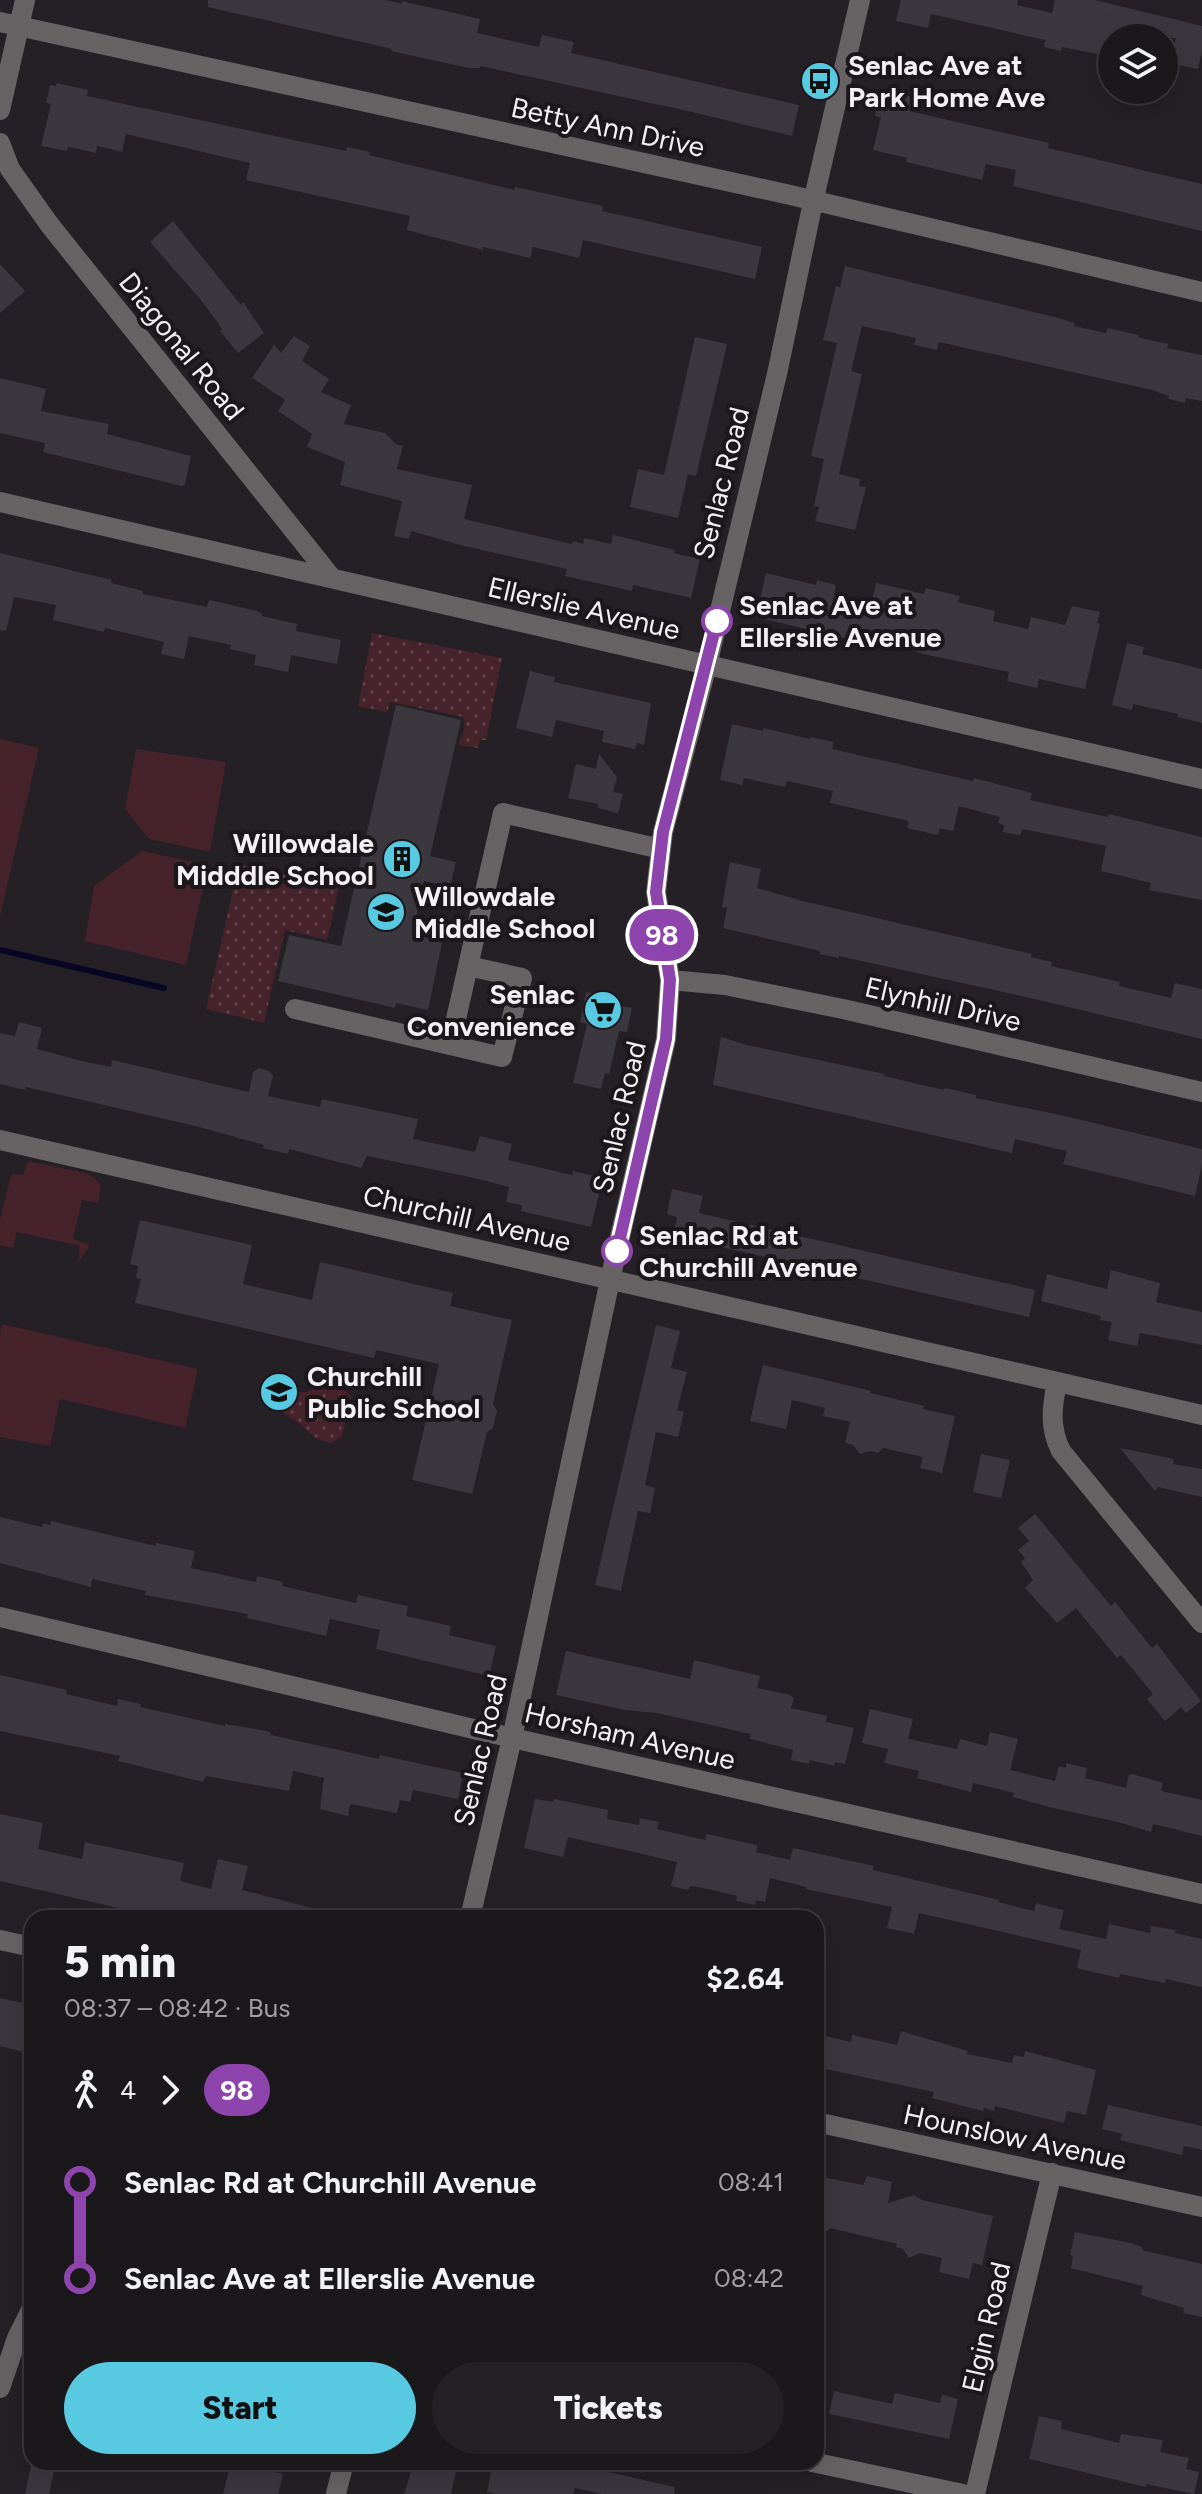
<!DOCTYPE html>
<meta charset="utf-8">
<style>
:root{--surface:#1b181c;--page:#242125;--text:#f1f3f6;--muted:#a0a0a3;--line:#39373b;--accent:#57c9e1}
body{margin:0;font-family:Figtree,sans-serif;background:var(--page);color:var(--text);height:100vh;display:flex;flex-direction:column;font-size:30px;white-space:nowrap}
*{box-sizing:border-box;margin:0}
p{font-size:26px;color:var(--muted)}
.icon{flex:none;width:44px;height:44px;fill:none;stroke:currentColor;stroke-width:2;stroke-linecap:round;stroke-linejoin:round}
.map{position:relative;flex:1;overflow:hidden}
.panel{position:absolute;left:24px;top:1910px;width:800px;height:560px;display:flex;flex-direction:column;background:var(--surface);border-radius:24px;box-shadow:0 8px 32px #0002,0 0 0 2px var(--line)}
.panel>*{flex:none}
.badge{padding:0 16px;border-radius:26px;font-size:28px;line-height:52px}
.controls{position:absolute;left:1098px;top:24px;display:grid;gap:16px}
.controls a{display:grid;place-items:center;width:80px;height:80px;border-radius:50%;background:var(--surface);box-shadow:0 8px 32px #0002,0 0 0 2px var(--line);font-size:40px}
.map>.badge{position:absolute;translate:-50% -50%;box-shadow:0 0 0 4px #fff}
.legs{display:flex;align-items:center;gap:12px;height:88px;padding:0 40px;font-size:26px}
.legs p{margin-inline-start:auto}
.head{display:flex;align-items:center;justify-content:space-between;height:136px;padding:0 40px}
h1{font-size:44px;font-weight:800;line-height:60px}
.cta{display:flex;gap:16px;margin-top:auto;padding:16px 40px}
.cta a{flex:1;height:92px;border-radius:48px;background:var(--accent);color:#111;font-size:32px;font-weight:800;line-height:92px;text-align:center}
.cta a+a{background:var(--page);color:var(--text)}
ul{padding:0 40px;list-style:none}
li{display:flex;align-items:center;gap:28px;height:96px;font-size:30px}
li i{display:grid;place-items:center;width:12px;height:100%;margin:0 10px;background:currentColor}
li i::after{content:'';width:20px;height:20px;margin:-10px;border:6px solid;border-radius:50%;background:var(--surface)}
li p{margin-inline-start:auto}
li:first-child i{background:linear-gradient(#0000 50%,currentColor 0)}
li:last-child i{background:linear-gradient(currentColor 50%,#0000 0)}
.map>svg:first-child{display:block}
.grass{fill:#46222a}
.park{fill:url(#park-dots)}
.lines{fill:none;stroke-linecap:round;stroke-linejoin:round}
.stream{stroke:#080723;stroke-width:6}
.building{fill:#3a383e}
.minor{stroke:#676365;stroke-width:20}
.line-1-casing{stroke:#fff;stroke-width:18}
.line-1{stroke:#8e44ad;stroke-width:12}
.stop-1-dot{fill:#fff;stroke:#8e44ad;stroke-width:4}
.labels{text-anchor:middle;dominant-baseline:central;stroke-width:8;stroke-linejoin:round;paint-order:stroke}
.poi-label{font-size:28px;font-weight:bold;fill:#f4f0f4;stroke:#1b171b;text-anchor:start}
.street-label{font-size:28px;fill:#f4f0f4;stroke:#1b171b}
.stop-label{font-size:28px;font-weight:bold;fill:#f4f0f4;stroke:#1b171b;text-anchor:start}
</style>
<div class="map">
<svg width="1202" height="2494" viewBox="0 0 1202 2494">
<defs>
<pattern id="park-dots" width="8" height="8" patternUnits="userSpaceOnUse" patternTransform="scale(2)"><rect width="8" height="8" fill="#46222a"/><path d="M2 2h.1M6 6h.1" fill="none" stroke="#61424a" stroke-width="1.8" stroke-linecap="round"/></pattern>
</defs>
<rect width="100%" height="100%" fill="#242025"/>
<path class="grass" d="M0 739 39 748 0 916Z
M136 749 226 762 210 852 149 839 125 809Z
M142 851 208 865 186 965 85 941 94 886Z
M28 1161 89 1174 101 1184 98 1203 82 1200 73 1239 90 1245 78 1263 80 1246 17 1232 13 1248 0 1245V1219L10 1179 12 1174 23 1175Z
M2 1324 198 1369 185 1428 60 1399 50 1446 0 1437V1334Z"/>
<path class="park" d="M372 633 502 658 486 740H480L478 748 458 745 465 727 463 717 390 702 387 712 358 706Z
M239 864 339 887 327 940 285 930 264 1023 206 1009Z
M326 1382 342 1388 351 1396 342 1437 331 1443C316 1441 311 1434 301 1425 293 1418 285 1417 279 1407L284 1396 292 1392H307Z"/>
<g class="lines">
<path class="stream" d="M0 950 164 988"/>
</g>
<path class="building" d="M208 0H386L402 4V1L480 19 477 33 539 47 542 35 574 42 571 53 799 105 792 136 692 112 480 66V68H469L391 51 392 49 208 7Z
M901 0H1018L1017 5 1052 13 1055 0H1095L1202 26V50L1198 69 1170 63 1176 38H1112V57L1062 47 1061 51 1044 47 1045 40 931 14 928 28 896 21Z
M57 83 88 90 87 96 346 151 347 147 370 152 369 155 514 190 515 187 603 206 602 211 762 247 755 279 583 240 579 258 533 247 530 258 483 247V250L407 230 410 216 246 180 250 163 126 134 122 152 97 146 96 153 68 147 67 151 41 146 51 104 46 103 50 85 56 86Z
M881 90 912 97 909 111 1049 143 1048 148 1202 184V231L1013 186 1016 170 986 164 982 180 906 162 907 158 873 150 881 117 875 116Z
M173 221 241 305 243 302 264 333 238 353 220 331 222 330 218 323 200 299 150 242Z
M0 264 25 291 0 313Z
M845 266 1058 318 1075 323 1074 326 1106 333 1108 328 1139 335 1138 337 1168 344 1167 348 1202 355V401L1186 398 1185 403 1168 399 1169 396 1152 390 939 342 937 350 914 345 916 338 862 326 851 371 862 374 839 474 860 479 859 486 866 487 855 530 815 521 819 507 814 506 824 459 811 456 837 343 823 340 836 286 840 287Z
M294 336 310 346 302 361 329 379 321 392 351 405 344 424 385 433 396 444 403 446 397 469 472 485 464 519 572 544 573 541 583 544 584 538 611 544 613 535 675 550 674 553 700 559 691 598 633 585 632 591 565 576 567 569 464 546 411 531 409 539 394 536 402 501 340 485 345 462 307 447 312 434 278 411 285 400 252 378 274 345 281 353Z
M695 337 727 344 696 476 688 474 678 518 630 507 638 469 664 475Z
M0 378 46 389 41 411 109 424 107 434 191 456 185 484 182 486 43 452 45 443 0 433Z
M0 553 112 580 111 583 143 591V594L207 607 209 600 257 611 262 614V616L297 624 296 631 341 640 337 664 291 655 288 672 254 665 256 655 230 649 231 645 189 636 184 659 161 654 164 642 105 628 104 632 53 620 56 605 14 597 6 631 0 630Z
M766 573 816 585 817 580 836 585 834 595 871 604 876 583 924 594 926 588 960 596 958 602 995 611 993 621 1028 629 1031 617 1065 625 1072 606 1100 612 1097 623 1100 624 1085 689 1039 679 1037 688 1007 681 1009 672 928 655 857 635 856 641 756 617Z
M1127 643 1144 647 1142 654 1202 669V723L1178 717V714L1133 704 1132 710 1112 705Z
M530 671 555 677 554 682 651 703 644 745 637 743 635 749 602 742 604 731 556 720 552 737 516 728Z
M396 705 461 720 430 856 456 862 450 887 424 881 414 926 444 933 428 1010 396 1003 395 1008 278 981 289 935 341 946Z
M732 724 763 731V728L810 739 811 737 834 742 832 749 973 781 974 778 1032 793 1030 800 1108 817 1109 814 1202 837V900L1149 890 1151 883 1101 871 1106 846 1023 829 1020 835 1003 832 1004 825 998 823 1000 817 959 806 953 831 940 828 938 835 907 828 909 821 830 803 833 791 787 781 785 787 744 778 742 785 720 780Z
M599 754 617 777 613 792 623 794 618 813 598 808V804L568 798 576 764 596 769Z
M730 862 761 869 757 888 803 901 1032 954 1031 957 1052 962 1051 966 1120 982 1119 986 1171 998 1175 983 1202 989V1039L1022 996 839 956V958L820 954V951L723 928 727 908 722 907Z
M586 992 616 999 614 1004 632 1008 627 1032 619 1031 609 1074 605 1073 601 1089 573 1083 587 1024 580 1022Z
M19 1022 42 1028 37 1049 86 1062 111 1067 112 1060 249 1092 253 1072 259 1068 269 1071 273 1076 268 1096 320 1107 322 1099 418 1119 413 1139 475 1152 480 1136 512 1144 508 1160 572 1175 573 1171 603 1178 591 1227 521 1211 522 1205 506 1202 509 1187 470 1177 367 1156 361 1168 289 1149 288 1154 263 1148 264 1145 195 1126 26 1087 25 1090 0 1084V1033L15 1036Z
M721 1037 747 1045 885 1074 884 1076 944 1090 945 1088 976 1095V1098L1056 1114 1202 1149V1164L1195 1196 1063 1164 1067 1151 1015 1139 1012 1153 713 1085Z
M672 1189 703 1196 699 1213 1035 1290 1029 1317 673 1236 677 1217 667 1214Z
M140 1220 252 1245 243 1284 312 1300 320 1262 453 1293 450 1306 512 1320 493 1404 497 1410 493 1428 487 1432 472 1494 412 1480 439 1364 376 1350 374 1358 135 1303 141 1279 136 1278 138 1266 130 1264Z
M1111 1270 1160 1283 1156 1302 1202 1312V1345L1140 1333 1137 1346 1108 1340 1112 1322 1100 1320 1101 1316 1041 1301 1047 1274 1107 1289Z
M656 1325 680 1331 671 1368 687 1372 677 1410 684 1412 678 1437 656 1432 645 1485 655 1488 650 1513 638 1511 621 1591 595 1585Z
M763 1365 871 1391 870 1393 924 1406 923 1409 955 1416 942 1473 920 1468 923 1457 883 1448 878 1453 871 1451 860 1454 853 1445 845 1443 850 1422 823 1416 825 1408 792 1400 786 1429 750 1421Z
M1120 1448 1174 1459 1173 1464 1202 1469V1497L1158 1487 1155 1491Z
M981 1454 1010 1460 1001 1498 973 1492Z
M1035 1514 1111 1606 1115 1602 1152 1648 1157 1644 1201 1701 1186 1713 1181 1707 1165 1721 1147 1699 1153 1694 1121 1655 1117 1658 1076 1608 1057 1623 1025 1588 1033 1580 1021 1562 1025 1558 1018 1550 1029 1541 1018 1528Z
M0 1517 42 1527 43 1523 50 1525 51 1521 156 1546V1543L195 1551 191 1568 256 1582 257 1576 283 1582 282 1586 356 1603 358 1595 408 1606 406 1616 451 1626 449 1635 496 1646 489 1676 376 1649 380 1630 330 1619 326 1636 247 1618 248 1614 145 1595 146 1591 92 1579 91 1587 0 1563Z
M566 1651 690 1679 694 1660 760 1676 757 1688 790 1695 794 1698 791 1708 827 1716 826 1722 854 1728 845 1764 835 1762 834 1766 810 1760 809 1764 791 1760 793 1750 750 1739 751 1734 657 1713 625 1710 556 1695Z
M0 1675 67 1690 66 1694 117 1706 118 1699 141 1704 140 1707 225 1726V1724L250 1728 270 1732 271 1735 379 1759 380 1755 463 1773 458 1799 413 1790 410 1802 400 1800 397 1813 350 1804 348 1816 320 1809 324 1778 293 1771 289 1791 206 1776 203 1782 118 1761 120 1756 0 1731Z
M870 1709 913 1719 908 1739 957 1749 960 1739 987 1746 990 1732 1018 1739 1010 1770 1055 1781 1059 1766 1066 1768V1763L1087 1768 1085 1778 1126 1788 1129 1775 1132 1774 1163 1783 1161 1791 1202 1800V1836L1153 1824 1151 1832 1118 1822 1049 1807 1013 1797 1014 1793 973 1783 971 1792 917 1778 919 1771 884 1763 888 1749 862 1743Z
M535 1799 553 1802 554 1799 608 1810 607 1819 639 1825 640 1818 659 1822 657 1829 705 1840 707 1834 757 1845 756 1852 790 1860 793 1848 874 1866 873 1870 999 1900 998 1902 1034 1911 1036 1903 1055 1908 1064 1910 1059 1929 1106 1939 1109 1924 1150 1933 1151 1926 1176 1930 1175 1933 1202 1939V1987L1166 1979 1165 1983 1120 1974 1119 1978 1077 1968 1081 1950 919 1913 914 1934 887 1928 892 1907 806 1889V1887L770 1878 765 1902 756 1900 755 1905 736 1901 737 1896 699 1887 690 1886 688 1890 671 1886 677 1862 568 1837 563 1857 524 1848Z
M0 1814 43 1823 38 1849 82 1859 85 1842 184 1863 180 1881 211 1889 218 1859 248 1866 242 1890 327 1912 326 1918 158 1917 0 1881Z
M0 1998 32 2005V2054L0 2046Z
M901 2031 968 2051 967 2054 1012 2063 1014 2055 1024 2057 1025 2051 1096 2070 1086 2115 1067 2111 1064 2123 995 2106 994 2111 984 2108 983 2111 932 2098 934 2092 816 2067V2034L851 2042 852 2035 897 2045Z
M1108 2105 1202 2126V2150L1184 2146 1182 2155 1120 2140 1122 2134 1102 2129Z
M867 2176 892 2182 888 2203 914 2195 922 2200 993 2216 982 2265 973 2263 969 2279 939 2272 942 2258 920 2253 909 2258 903 2249 896 2247 897 2244 830 2228 827 2231 816 2229V2181L822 2177 863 2185Z
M1075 2232 1131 2243 1142 2247V2250L1202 2264V2317L1183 2313 1184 2308 1141 2295 1143 2286 1071 2268 1073 2256 1070 2255Z
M834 2391 892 2404 895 2393 940 2403 942 2395 958 2399 949 2439 829 2414Z
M1039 2416 1062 2421 1061 2429 1119 2443 1121 2434 1163 2440 1160 2452 1189 2458 1186 2469 1199 2472 1194 2494 1146 2484V2487L1029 2459Z
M231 2462 283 2474 278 2494H223Z
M414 2462H433L457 2467 451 2494H404Z
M493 2462H582L581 2466 675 2487 674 2494H602L575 2488 573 2494H496L487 2492Z
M31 2466 54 2471 49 2494H25Z"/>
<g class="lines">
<path class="minor" d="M0 22 786 194 1202 292
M0 110 25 0
M0 143 10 169 49 224 331 577
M0 502 1202 779
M670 980 725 985 843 1009 1202 1092
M295 1009 502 1057 522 978 468 966
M450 1045 503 813 661 849
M0 1140 1202 1415
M1057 1382C1052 1407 1049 1427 1061 1451L1202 1623
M0 1617 482 1731 1202 1894
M470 1918 512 1738 610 1280 666 1039 670 980 656 892 663 832 707 665 777 374 813 202 860 0
M0 1940 32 1947
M816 2122 1202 2207
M0 2388 17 2338 32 2308
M812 2462 963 2494
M336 2494 344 2462
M975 2494 1052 2173"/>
</g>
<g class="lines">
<g class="line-1-casing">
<path id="line-1" d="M617 1251 666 1039 670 980 656 892 663 832 717 621"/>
</g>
<use href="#line-1" class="line-1"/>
</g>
<defs>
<g id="bus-disc" transform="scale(2)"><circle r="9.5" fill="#57c9e1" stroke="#1b171b"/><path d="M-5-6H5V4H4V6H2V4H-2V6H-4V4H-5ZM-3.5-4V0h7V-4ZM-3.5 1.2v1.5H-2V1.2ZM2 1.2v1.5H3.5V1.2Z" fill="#111"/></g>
<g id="building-disc" transform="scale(2)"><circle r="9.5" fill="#57c9e1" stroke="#1b171b"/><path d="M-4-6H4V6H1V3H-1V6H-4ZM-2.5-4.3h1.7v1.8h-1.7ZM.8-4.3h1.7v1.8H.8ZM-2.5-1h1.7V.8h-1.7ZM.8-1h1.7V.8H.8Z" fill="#111"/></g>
<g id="school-disc" transform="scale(2)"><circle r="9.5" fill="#57c9e1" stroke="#1b171b"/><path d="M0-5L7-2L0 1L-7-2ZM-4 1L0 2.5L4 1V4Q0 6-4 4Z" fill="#111"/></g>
<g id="supermarket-disc" transform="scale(2)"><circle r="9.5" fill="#57c9e1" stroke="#1b171b"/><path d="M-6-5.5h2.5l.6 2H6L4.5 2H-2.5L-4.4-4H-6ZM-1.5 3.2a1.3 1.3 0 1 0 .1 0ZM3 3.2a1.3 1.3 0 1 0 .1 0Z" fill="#111"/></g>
</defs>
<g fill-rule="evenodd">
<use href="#bus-disc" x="820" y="81"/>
<use href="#building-disc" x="402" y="859"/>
<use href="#school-disc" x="386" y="912"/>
<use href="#supermarket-disc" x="603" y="1010"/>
<use href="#school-disc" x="279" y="1392"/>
</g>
<g class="stop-1-dot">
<circle cx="717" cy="621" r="14"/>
<circle cx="617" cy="1251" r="14"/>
</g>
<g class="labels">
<g class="poi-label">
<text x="848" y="65">Senlac Ave at<tspan x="848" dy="32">Park Home Ave</tspan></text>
<text x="374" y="843" text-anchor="end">Willowdale<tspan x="374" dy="32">Midddle School</tspan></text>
<text x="414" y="896">Willowdale<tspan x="414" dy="32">Middle School</tspan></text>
<text x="575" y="994" text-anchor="end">Senlac<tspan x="575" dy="32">Convenience</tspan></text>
<text x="307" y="1376">Churchill<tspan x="307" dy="32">Public School</tspan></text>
</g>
<g class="street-label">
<text transform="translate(608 127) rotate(12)">Betty Ann Drive</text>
<text transform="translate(182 346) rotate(51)">Diagonal Road</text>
<text transform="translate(721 483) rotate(-76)">Senlac Road</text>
<text transform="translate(584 608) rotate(13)">Ellerslie Avenue</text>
<text transform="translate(943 1004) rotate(13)">Elynhill Drive</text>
<text transform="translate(619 1117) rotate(-77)">Senlac Road</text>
<text transform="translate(467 1218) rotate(13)">Churchill Avenue</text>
<text transform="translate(630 1736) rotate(13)">Horsham Avenue</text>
<text transform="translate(480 1750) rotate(-77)">Senlac Road</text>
<text transform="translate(1015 2137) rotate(12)">Hounslow Avenue</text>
<text transform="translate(986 2327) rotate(-77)">Elgin Road</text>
</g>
<g class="stop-label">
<text x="739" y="605">Senlac Ave at<tspan x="739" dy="32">Ellerslie Avenue</tspan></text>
<text x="639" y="1235">Senlac Rd at<tspan x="639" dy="32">Churchill Avenue</tspan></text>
</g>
</g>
</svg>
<div class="controls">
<a><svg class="icon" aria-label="layers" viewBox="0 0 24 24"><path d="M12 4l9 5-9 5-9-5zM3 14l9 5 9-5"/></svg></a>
</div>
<b class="badge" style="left:662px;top:935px;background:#8e44ad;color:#fff">98</b>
<section class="panel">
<div class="head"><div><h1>5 min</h1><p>08:37 – 08:42 · Bus</p></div><b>$2.64</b></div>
<div class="legs"><svg class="icon" aria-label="walk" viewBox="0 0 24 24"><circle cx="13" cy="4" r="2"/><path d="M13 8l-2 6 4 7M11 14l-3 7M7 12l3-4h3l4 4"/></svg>4<svg class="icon" aria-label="forward" viewBox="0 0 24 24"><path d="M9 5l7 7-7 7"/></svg><b class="badge" style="background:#8e44ad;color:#fff">98</b></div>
<ul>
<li><i style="color:#8e44ad"></i><b>Senlac Rd at Churchill Avenue</b><p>08:41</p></li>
<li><i style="color:#8e44ad"></i><b>Senlac Ave at Ellerslie Avenue</b><p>08:42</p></li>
</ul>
<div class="cta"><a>Start</a><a>Tickets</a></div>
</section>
</div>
